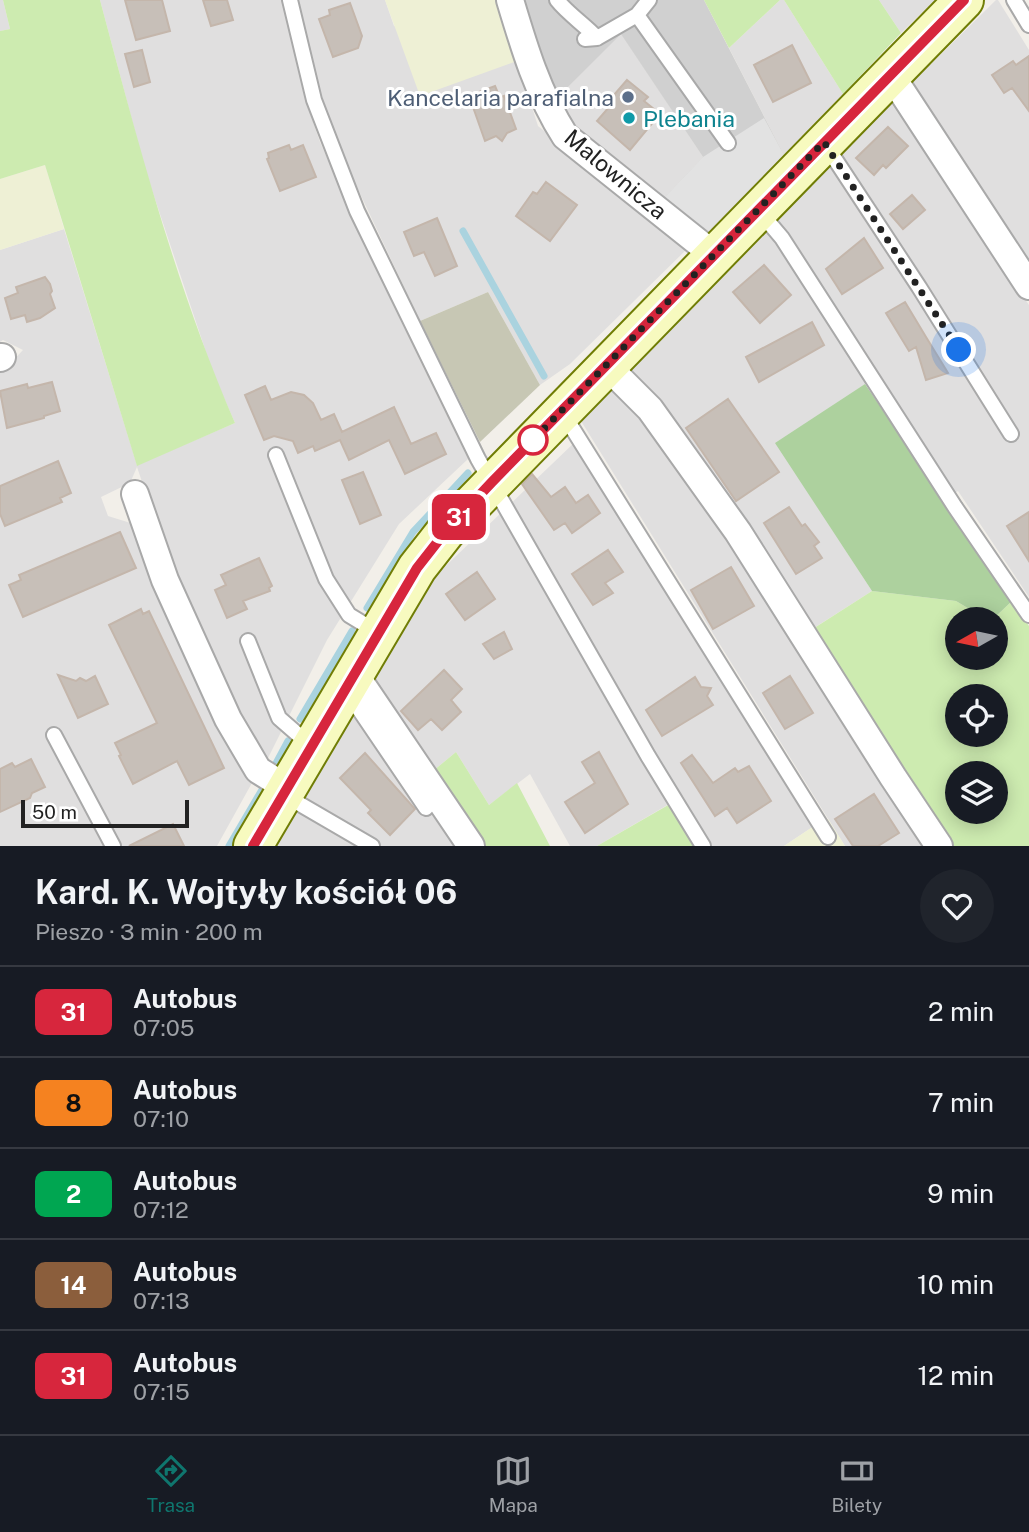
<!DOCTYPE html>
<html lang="pl">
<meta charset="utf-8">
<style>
:root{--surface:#171b24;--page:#20242c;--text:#f1f3f6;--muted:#9ea1a6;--line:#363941;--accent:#0f766e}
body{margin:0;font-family:"Public Sans",sans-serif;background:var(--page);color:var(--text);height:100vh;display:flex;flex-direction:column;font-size:26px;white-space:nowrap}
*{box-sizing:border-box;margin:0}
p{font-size:23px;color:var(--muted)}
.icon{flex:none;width:38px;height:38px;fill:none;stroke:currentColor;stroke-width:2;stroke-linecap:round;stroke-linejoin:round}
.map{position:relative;height:846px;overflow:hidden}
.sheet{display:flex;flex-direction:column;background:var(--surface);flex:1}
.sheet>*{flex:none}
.badge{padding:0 14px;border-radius:10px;font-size:24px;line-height:46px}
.needle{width:46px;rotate:261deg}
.fabs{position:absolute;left:945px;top:607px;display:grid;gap:14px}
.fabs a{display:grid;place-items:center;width:63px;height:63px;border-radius:50%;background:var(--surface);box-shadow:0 4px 18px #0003;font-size:35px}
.scale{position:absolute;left:21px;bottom:18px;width:168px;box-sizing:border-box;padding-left:7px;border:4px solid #222;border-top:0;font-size:19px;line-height:24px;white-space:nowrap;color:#222;-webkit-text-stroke:5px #fff;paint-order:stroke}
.you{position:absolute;width:35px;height:35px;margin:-18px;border:5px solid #fff;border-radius:50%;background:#1a73e8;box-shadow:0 0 0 10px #1a73e833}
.map>.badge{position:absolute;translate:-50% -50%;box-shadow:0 0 0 4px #fff}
.round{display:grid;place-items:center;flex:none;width:74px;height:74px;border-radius:37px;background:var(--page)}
.head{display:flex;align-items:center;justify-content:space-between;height:119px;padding:0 35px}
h1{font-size:33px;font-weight:700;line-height:52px}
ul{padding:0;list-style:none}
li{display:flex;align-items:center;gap:21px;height:91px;padding:0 35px;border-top:2px solid var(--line)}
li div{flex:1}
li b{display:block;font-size:26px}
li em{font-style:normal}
li .badge{min-width:77px;font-weight:700;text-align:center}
.dock{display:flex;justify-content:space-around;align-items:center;height:98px;border-top:2px solid var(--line);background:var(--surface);font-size:19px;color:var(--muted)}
.dock a{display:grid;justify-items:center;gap:4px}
.dock .active{color:var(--accent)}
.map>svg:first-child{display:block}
.residential{fill:#e0dfdf}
.religious{fill:#d0d0d0}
.construction{fill:#c7c7b4}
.farmland{fill:#eef0d5}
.grass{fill:#cdebb0;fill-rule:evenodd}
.forest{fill:#add19e}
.parking{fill:#e2e2e2}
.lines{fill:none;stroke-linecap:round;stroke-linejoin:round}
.stream{stroke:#aad3df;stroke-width:7}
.building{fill:#c7bfb8;stroke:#c4b6ab;stroke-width:2}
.lane-casing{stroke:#a9a9a9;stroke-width:18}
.street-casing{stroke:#a9a9a9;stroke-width:30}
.secondary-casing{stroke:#707d05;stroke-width:42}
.lane{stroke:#fff;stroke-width:14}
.street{stroke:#fff;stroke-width:26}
.secondary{stroke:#f7fabf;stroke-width:38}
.line-casing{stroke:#fff;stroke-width:16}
.line{stroke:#d7263d;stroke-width:10}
.walk{stroke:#222;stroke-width:7;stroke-dasharray:0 12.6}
.service-dot{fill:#5c6f8a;stroke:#fff;stroke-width:2.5}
.culture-dot{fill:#0f9aa8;stroke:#fff;stroke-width:2.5}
.stop-dot{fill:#fff;stroke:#d7263d;stroke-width:3.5}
.labels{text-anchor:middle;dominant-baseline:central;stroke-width:6;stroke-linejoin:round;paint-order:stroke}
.service-label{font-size:23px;fill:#4e5e75;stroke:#fff;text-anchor:end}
.culture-label{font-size:23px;fill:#0d838f;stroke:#fff;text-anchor:start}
.street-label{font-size:23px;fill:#222;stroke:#fff}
</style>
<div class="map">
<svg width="1029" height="846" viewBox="0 0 1029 846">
<rect width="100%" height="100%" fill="#f2efe9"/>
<path class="residential" d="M0 0H3L10 29 0 31Z
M100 0H283L311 116 320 142 393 305 468 459 399 524 327 640 264 766 183 603 137 467 130 483 101 497 108 516 137 525 253 781 217 846H0V367L8 366 23 350 3 340 0 342V250L64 229 137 465 235 423 213 373 145 169Z
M298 0H385L394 26 517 61 538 126 688 248 570 364 540 385 488 292 420 321 331 132 303 29Z
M780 0H784L843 94 784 155 729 48Z
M879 0H935L901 33Z
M996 0H998L1029 50V267L909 86Z
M621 33 703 157 662 200 577 132 558 97Z
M891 103 1029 305V597L958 491 950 496 879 375 776 443 872 591 795 640 929 846H845L581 421Z
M576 441 817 824 784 846H710L683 796 597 846H570L530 774 489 805 456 752 433 771 371 679 430 581Z
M362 701 457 846H277Z"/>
<path class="religious" d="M523 0H704L784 155 709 231 662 200 703 157 621 34 558 97 544 69Z"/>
<path class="construction" d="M488 292 540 385 480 442 420 321Z"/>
<path class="farmland" d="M385 0H495L517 61 420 96Z
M45 165 64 229 0 250V179Z
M828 819 845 846H784L817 824Z"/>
<path class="grass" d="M3 0H100C138 143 176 287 235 423L137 466 45 165 0 179V31L10 29Z
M704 0H780L729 48Z
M784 0H879L901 33 843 94Z
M872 591 956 601 986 619 957 620V658H996V620L993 619 1012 601 1029 626V846H945L808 632ZM957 696H996V735H957ZM957 774H996V812H957Z
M456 752 489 805 517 783 550 846H481L433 771Z
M670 804 699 846H597Z"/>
<path class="forest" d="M865 384 1012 601 993 619H986L956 601 872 591 775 443Z"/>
<path class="parking" d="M764 118 784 155 709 231 696 229 662 200 703 157Z"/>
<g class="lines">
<path class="stream" d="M463 231 544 376
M367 608 413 532 468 473
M300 719 352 631
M274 767 288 741
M229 846 263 788"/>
</g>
<path class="building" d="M125 0H162L170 31 136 40Z
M203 0H227L233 20 211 26Z
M350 3 362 36 358 48 333 57 319 19 330 15 329 10Z
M792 45 811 83 773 102 754 65Z
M142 50 150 82 134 87 125 54Z
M1029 56V111L1012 88 1004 93 992 75 1013 61 1016 65Z
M627 80 648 97 644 101 660 114 630 150 597 121 610 106 607 103Z
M495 86 500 98 504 96 516 129 507 133 502 141 496 136 485 141 473 107 477 106 473 94Z
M888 127 908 146 886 168 883 165 874 175 856 158Z
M289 145 291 150 303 145 316 177 280 191 267 159 269 158 268 153Z
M546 182 577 205 550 241 516 216 533 192 537 194Z
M912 195 925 210 903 229 890 214Z
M437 218 457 266 435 276 424 252 414 256 404 232Z
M864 238 883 268 842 294 826 269Z
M764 265 791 295 760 323 733 292Z
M45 277 50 284 52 291 50 294 55 308 40 318 27 322 25 315 11 319 5 298 18 293 16 287Z
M905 302 926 337 948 373 926 380 916 347 909 351 886 313Z
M812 322 824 345 759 382 746 357Z
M52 382 60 411 44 416V418L7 428 0 391 27 384 28 388Z
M265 386 271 400 291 392 304 395 313 403 321 420 334 414 342 432 394 407 411 444 436 433 446 454 405 474 389 440 349 460 340 440 315 451 313 446 298 453 293 441 274 436 264 440 245 395Z
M728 399 779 472 736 501 686 428Z
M58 461 71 493 60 498 62 502 5 526 0 514V486Z
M363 472 381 515 360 524 342 480Z
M532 474 551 497 565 487 576 503 588 495 600 513 572 533 565 523 554 530 522 484Z
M789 507 802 526 805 524 819 542 814 546 822 558 796 574 764 523Z
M1029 512V561L1007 526Z
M120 532 136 568 23 617 9 585 21 580 19 575Z
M608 550 623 572 605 583 613 593 593 605 572 574Z
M259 558 272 586 269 588 270 591 243 601 247 609 227 618 215 590 226 585 221 575Z
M731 567 754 606 713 629 691 590Z
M477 572 495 599 465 620 446 594Z
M141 609 143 614 149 611 224 768 189 785 177 761 133 784 119 756 121 755 115 743 157 723 109 625Z
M504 632 512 649 494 659 483 644Z
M444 670 462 689 451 700 461 712 442 730 431 719 418 730 401 711Z
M58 675 76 681 80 678 86 681 95 676 108 704 78 718Z
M790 676 813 713 785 729 763 693Z
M695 677 701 687 711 688 707 696 713 705 662 736 646 710Z
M599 752 628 804 585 833 565 802 595 783 582 762Z
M365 753 415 809 390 835 368 813 371 810 340 778Z
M692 755 713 783 735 768 738 772 749 766 771 801 737 823 727 808 715 816 681 763Z
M31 759 45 787 32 793 30 798 0 812V769L12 763 15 767Z
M874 794 899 833 878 846H853L835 819Z
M173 824 184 846H129Z"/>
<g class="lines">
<g class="lane-casing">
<path id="lane" d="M290 0 314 100 357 211 478 459 648 756 703 846
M557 0C568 14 584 24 597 38
M1014 0 1029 25
M637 15 649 0
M585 39 597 38 637 15 728 143
M825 144 919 287 1011 434
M760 212 782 238 955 507 1029 615
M564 415 828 837
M276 455 326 579 349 615 377 632
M248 641 279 718 310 745
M348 693 426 808
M54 735 113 846
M286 796 372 846"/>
</g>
<g class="street-casing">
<path id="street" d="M510 0C524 47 538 94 565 136L714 255
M891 75 1029 286
M0 358 2 357
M606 365 650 409 738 532 893 777 939 846
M135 494 165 580 228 719 258 770 287 788
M354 673 471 846"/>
</g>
<g class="secondary-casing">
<path id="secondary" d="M253 846 417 568 446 531 964 0"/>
</g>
<use href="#lane" class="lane"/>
<use href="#street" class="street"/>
<use href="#secondary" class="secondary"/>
</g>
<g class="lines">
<g class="line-casing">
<path id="line" d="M253 846 417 568 446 531 492 482 964 0"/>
</g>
<use href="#line" class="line"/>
<path class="walk" d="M533 440 530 443 824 142 959 350"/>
</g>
<circle class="service-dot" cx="628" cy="97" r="7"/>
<circle class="culture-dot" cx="629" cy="118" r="7"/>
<circle class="stop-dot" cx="533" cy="440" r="14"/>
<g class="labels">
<g class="service-label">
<text x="614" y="97">Kancelaria parafialna</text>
</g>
<g class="culture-label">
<text x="643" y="118">Plebania</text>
</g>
<g class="street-label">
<text transform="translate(616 174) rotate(40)">Malownicza</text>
</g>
</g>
</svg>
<div class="fabs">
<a><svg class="needle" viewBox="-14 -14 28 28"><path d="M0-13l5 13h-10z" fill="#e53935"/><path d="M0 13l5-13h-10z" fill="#9ea1a6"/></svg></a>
<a><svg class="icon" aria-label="locate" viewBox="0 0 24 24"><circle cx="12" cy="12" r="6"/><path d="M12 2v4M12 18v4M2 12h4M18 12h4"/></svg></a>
<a><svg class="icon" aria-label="layers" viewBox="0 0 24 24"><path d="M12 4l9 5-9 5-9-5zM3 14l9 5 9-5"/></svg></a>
</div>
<div class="scale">50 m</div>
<div class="you" style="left:959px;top:350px"></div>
<b class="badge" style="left:459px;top:517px;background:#d7263d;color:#fff">31</b>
</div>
<section class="sheet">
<div class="head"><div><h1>Kard. K. Wojtyły kościół 06</h1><p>Pieszo · 3 min · 200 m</p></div><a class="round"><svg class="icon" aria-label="heart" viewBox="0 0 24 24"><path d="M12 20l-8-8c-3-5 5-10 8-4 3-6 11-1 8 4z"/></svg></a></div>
<ul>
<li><span class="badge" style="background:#d7263d;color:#fff">31</span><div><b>Autobus</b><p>07:05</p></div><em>2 min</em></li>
<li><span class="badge" style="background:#f58220;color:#111">8</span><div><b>Autobus</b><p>07:10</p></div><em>7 min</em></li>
<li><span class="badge" style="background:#00a651;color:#fff">2</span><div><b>Autobus</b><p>07:12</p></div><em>9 min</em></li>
<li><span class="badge" style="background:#8b5e3c;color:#fff">14</span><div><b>Autobus</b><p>07:13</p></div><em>10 min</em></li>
<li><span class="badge" style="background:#d7263d;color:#fff">31</span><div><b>Autobus</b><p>07:15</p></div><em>12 min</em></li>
</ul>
</section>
<nav class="dock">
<a class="active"><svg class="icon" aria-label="directions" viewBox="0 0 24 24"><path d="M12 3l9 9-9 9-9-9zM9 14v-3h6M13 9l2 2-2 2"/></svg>Trasa</a>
<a><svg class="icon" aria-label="map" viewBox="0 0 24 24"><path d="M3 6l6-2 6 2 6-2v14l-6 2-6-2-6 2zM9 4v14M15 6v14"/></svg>Mapa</a>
<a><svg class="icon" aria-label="tickets" viewBox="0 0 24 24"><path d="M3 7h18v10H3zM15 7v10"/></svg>Bilety</a>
</nav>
